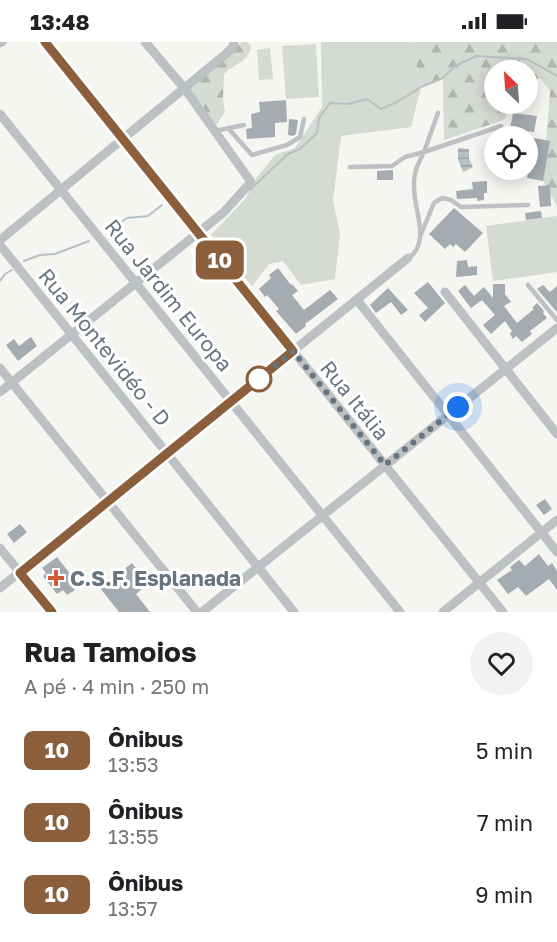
<!DOCTYPE html>
<html lang="pt">
<meta charset="utf-8">
<style>
:root{--surface:#fff;--page:#f2f2f2;--text:#202124;--muted:#757577}
body{margin:0;font-family:"Golos Text",sans-serif;background:var(--page);color:var(--text);height:100vh;display:flex;flex-direction:column;font-size:22px;white-space:nowrap}
*{box-sizing:border-box;margin:0}
p{font-size:20px;color:var(--muted)}
.icon{flex:none;width:33px;height:33px;fill:none;stroke:currentColor;stroke-width:2;stroke-linecap:round;stroke-linejoin:round}
.map{position:relative;height:570px;overflow:hidden}
.panel{display:flex;flex-direction:column;background:var(--surface);flex:1}
.panel>*{flex:none}
.badge{padding:0 12px;border-radius:9px;font-size:21px;line-height:39px}
.needle{width:39px;rotate:335deg}
.controls{position:absolute;left:484px;top:18px;display:grid;gap:12px}
.controls a{display:grid;place-items:center;width:54px;height:54px;border-radius:50%;background:var(--surface);box-shadow:0 3px 15px #0003;font-size:30px}
.you{position:absolute;width:30px;height:30px;margin:-15px;border:4px solid #fff;border-radius:50%;background:#1a73e8;box-shadow:0 0 0 9px #1a73e833}
.map>.badge{position:absolute;translate:-50% -50%;box-shadow:0 0 0 3px #fff}
.round{display:grid;place-items:center;flex:none;width:63px;height:63px;border-radius:32px;background:var(--page)}
.overview{display:flex;align-items:center;justify-content:space-between;height:102px;padding:0 24px}
h1{font-size:28px;font-weight:700;line-height:45px}
ul{padding:0;list-style:none}
li{display:flex;align-items:center;gap:18px;height:72px;padding:0 24px}
li div{flex:1}
li b{display:block;font-size:22px}
li em{font-style:normal}
li .badge{min-width:66px;font-weight:700;text-align:center}
.status{display:flex;justify-content:space-between;align-items:center;height:42px;padding:0 30px;background:var(--surface);direction:ltr}
.status svg{height:16px;fill:currentColor}
.map>svg:first-child{display:block}
.grass{fill:#d5dad2}
.forest{fill:url(#forest-firs)}
.water{fill:url(#water-rules)}
.lines{fill:none;stroke-linecap:round;stroke-linejoin:round}
.stream{stroke:#b6c1c5;stroke-width:2}
.building{fill:#a5acb1}
.service{stroke:#bdc1c4;stroke-width:4.5}
.minor{stroke:#bdc1c4;stroke-width:9}
.line-casing{stroke:#fff;stroke-width:14}
.line{stroke:#8b5e3c;stroke-width:9}
.walk{stroke:#677581;stroke-width:6;stroke-dasharray:0 10.8}
.stop-dot{fill:#fff;stroke:#8b5e3c;stroke-width:3}
.poi-dot{fill:#d25936;stroke:#fff;stroke-width:2}
.labels{text-anchor:middle;dominant-baseline:central;stroke-width:6;stroke-linejoin:round;paint-order:stroke}
.street-label{font-size:21px;fill:#677581;stroke:#fff}
.poi-label{font-size:21px;font-weight:bold;fill:#677581;stroke:#fff;text-anchor:start}
</style>
<div class="status"><b>13:48</b><svg viewBox="0 0 49 12"><path d="M0 12V9h3v3zM5 12V6h3v6zM10 12V3h3v9zM15 12V0h3v12zM26 1h20v11H26zM47 4h2v5h-2z"/></svg></div>
<div class="map">
<svg width="557" height="570" viewBox="0 0 557 570">
<defs>
<pattern id="forest-firs" width="22" height="20" patternUnits="userSpaceOnUse" patternTransform="scale(1.5)"><rect width="22" height="20" fill="#d5dad2"/><path d="M5 1l3.5 6h-7zM16 11l3.5 6h-7z" fill="#b1b5b0"/></pattern>
<pattern id="water-rules" width="6" height="5" patternUnits="userSpaceOnUse" patternTransform="scale(1.5)"><rect width="6" height="5" fill="#b6c1c5"/><path d="M0 2.5h6" fill="none" stroke="#98a1a5"/></pattern>
</defs>
<rect width="100%" height="100%" fill="#f5f5f2"/>
<path class="grass" d="M321 0H412L421 45 411 85 341 94 333 158 340 191 335 237 301 243 283 219 269 222 252 244 211 193 246 156 257 135 275 113 295 106 322 65Z
M316 2 319 55 286 57 282 4Z
M270 6 273 37 259 38 257 8Z
M557 174V230L493 239 486 184Z"/>
<path class="forest" d="M242 0H247L251 4C250 19 234 22 224 32L223 59 225 70 215 85 187 47Z
M412 0H557V164L543 139 550 49 540 36 528 40V28H495V62H511L504 78 444 98 443 36 421 45Z"/>
<path class="water" d="M458 106 469 107V117L473 125 463 130 458 118Z"/>
<g class="lines">
<path class="stream" d="M250 148 288 112 300 107 317 91 319 76 330 61 348 62 367 57 381 67 397 60 421 45 443 36 455 24 476 14 527 17 557 34
M111 188 127 176 148 174 162 163
M24 219 40 213 55 212 89 199
M0 239 5 232 12 228"/>
</g>
<path class="building" d="M286 58 287 80 275 81V95L247 97 246 87 252 86 251 72 260 70 259 60Z
M513 71 537 74 534 90 510 87Z
M289 77 298 78 296 92 293 94 288 93Z
M534 96 550 99 543 139 527 136Z
M393 128V138H377V129Z
M487 139V151H484V158L477 159V156L457 157 456 149 473 147 472 140Z
M550 143 551 164 540 165 538 144Z
M454 166 483 191 465 210 456 202 453 205 450 202 445 207 429 192Z
M541 169 542 176 526 178 525 171Z
M467 218 468 225 477 224V233L456 235 457 219Z
M278 226 291 243 292 242 298 249 292 253 304 268 330 248 338 257 305 282 306 284 296 292 276 269 279 267 267 253 265 255 259 247 271 236 269 233Z
M428 240 445 261 425 280 419 273 428 266 414 251Z
M493 242H505V252L511 260 504 264 517 281 534 267 532 266 537 261 544 269 543 271 547 276 530 289 532 292 522 300 516 294 513 297 510 292 512 289 505 279 491 292 483 283 495 273 482 258 471 266 458 249 465 243 474 254 484 245 493 256Z
M543 243 550 250 557 244V270L537 247Z
M388 246 408 268 401 273 391 260 376 271 370 263Z
M31 295 37 304 18 319 6 303 14 297 19 304Z
M545 457 552 467 544 473 536 463Z
M20 482 27 490 14 501 7 492Z
M539 512 548 524 552 521 557 529V548L549 537 526 554 518 545 508 552 497 538 512 528 510 525 519 518 525 524Z
M57 515 75 538 70 542 75 548 67 553 63 548 57 552 43 534 46 531 42 526Z
M132 521 148 542 136 552 150 570H119L100 546Z"/>
<g class="lines">
<path class="service" d="M228 86 252 113 287 103 300 95 304 77
M215 89 244 83
M350 125 392 124 405 115 424 110 438 71
M421 192 434 161 442 156 451 158 461 165 528 163
M409 216C431 199 414 170 414 145 413 131 418 122 424 110L501 84
M528 243 557 278"/>
<path class="minor" d="M45 0 503 570
M0 1 2 0
M0 72 400 570
M0 198 227 11 233 5 234 0
M0 203 294 570
M445 250 557 392
M357 258 557 510
M0 326 197 570
M0 350 224 170 251 140 185 47 145 0
M0 506 52 570
M0 546 408 216
M202 570 557 286
M443 570 557 478"/>
</g>
<g class="lines">
<g class="line-casing">
<path id="line" d="M45 0 293 309 20 531 52 570"/>
</g>
<use href="#line" class="line"/>
<path class="walk" d="M259 337 293 309 385 423 458 365"/>
</g>
<circle class="stop-dot" cx="259" cy="337" r="12"/>
<path class="poi-dot" d="M53 527h6v6h6v6h-6v6h-6v-6h-6v-6h6z"/>
<g class="labels">
<g class="street-label">
<text transform="translate(169 253) rotate(51)">Rua Jardim Europa</text>
<text transform="translate(105 305) rotate(51)">Rua Montevidéo - D</text>
<text transform="translate(355 358) rotate(51)">Rua Itália</text>
</g>
<g class="poi-label">
<text x="70" y="536">C.S.F. Esplanada</text>
</g>
</g>
</svg>
<div class="controls">
<a><svg class="needle" viewBox="-14 -14 28 28"><path d="M0-13l5 13h-10z" fill="#e53935"/><path d="M0 13l5-13h-10z" fill="#757577"/></svg></a>
<a><svg class="icon" aria-label="locate" viewBox="0 0 24 24"><circle cx="12" cy="12" r="6"/><path d="M12 2v4M12 18v4M2 12h4M18 12h4"/></svg></a>
</div>
<div class="you" style="left:458px;top:365px"></div>
<b class="badge" style="left:220px;top:218px;background:#8b5e3c;color:#fff">10</b>
</div>
<section class="panel">
<div class="overview"><div><h1>Rua Tamoios</h1><p>A pé · 4 min · 250 m</p></div><a class="round"><svg class="icon" aria-label="heart" viewBox="0 0 24 24"><path d="M12 20l-8-8c-3-5 5-10 8-4 3-6 11-1 8 4z"/></svg></a></div>
<ul>
<li><span class="badge" style="background:#8b5e3c;color:#fff">10</span><div><b>Ônibus</b><p>13:53</p></div><em>5 min</em></li>
<li><span class="badge" style="background:#8b5e3c;color:#fff">10</span><div><b>Ônibus</b><p>13:55</p></div><em>7 min</em></li>
<li><span class="badge" style="background:#8b5e3c;color:#fff">10</span><div><b>Ônibus</b><p>13:57</p></div><em>9 min</em></li>
</ul>
</section>
